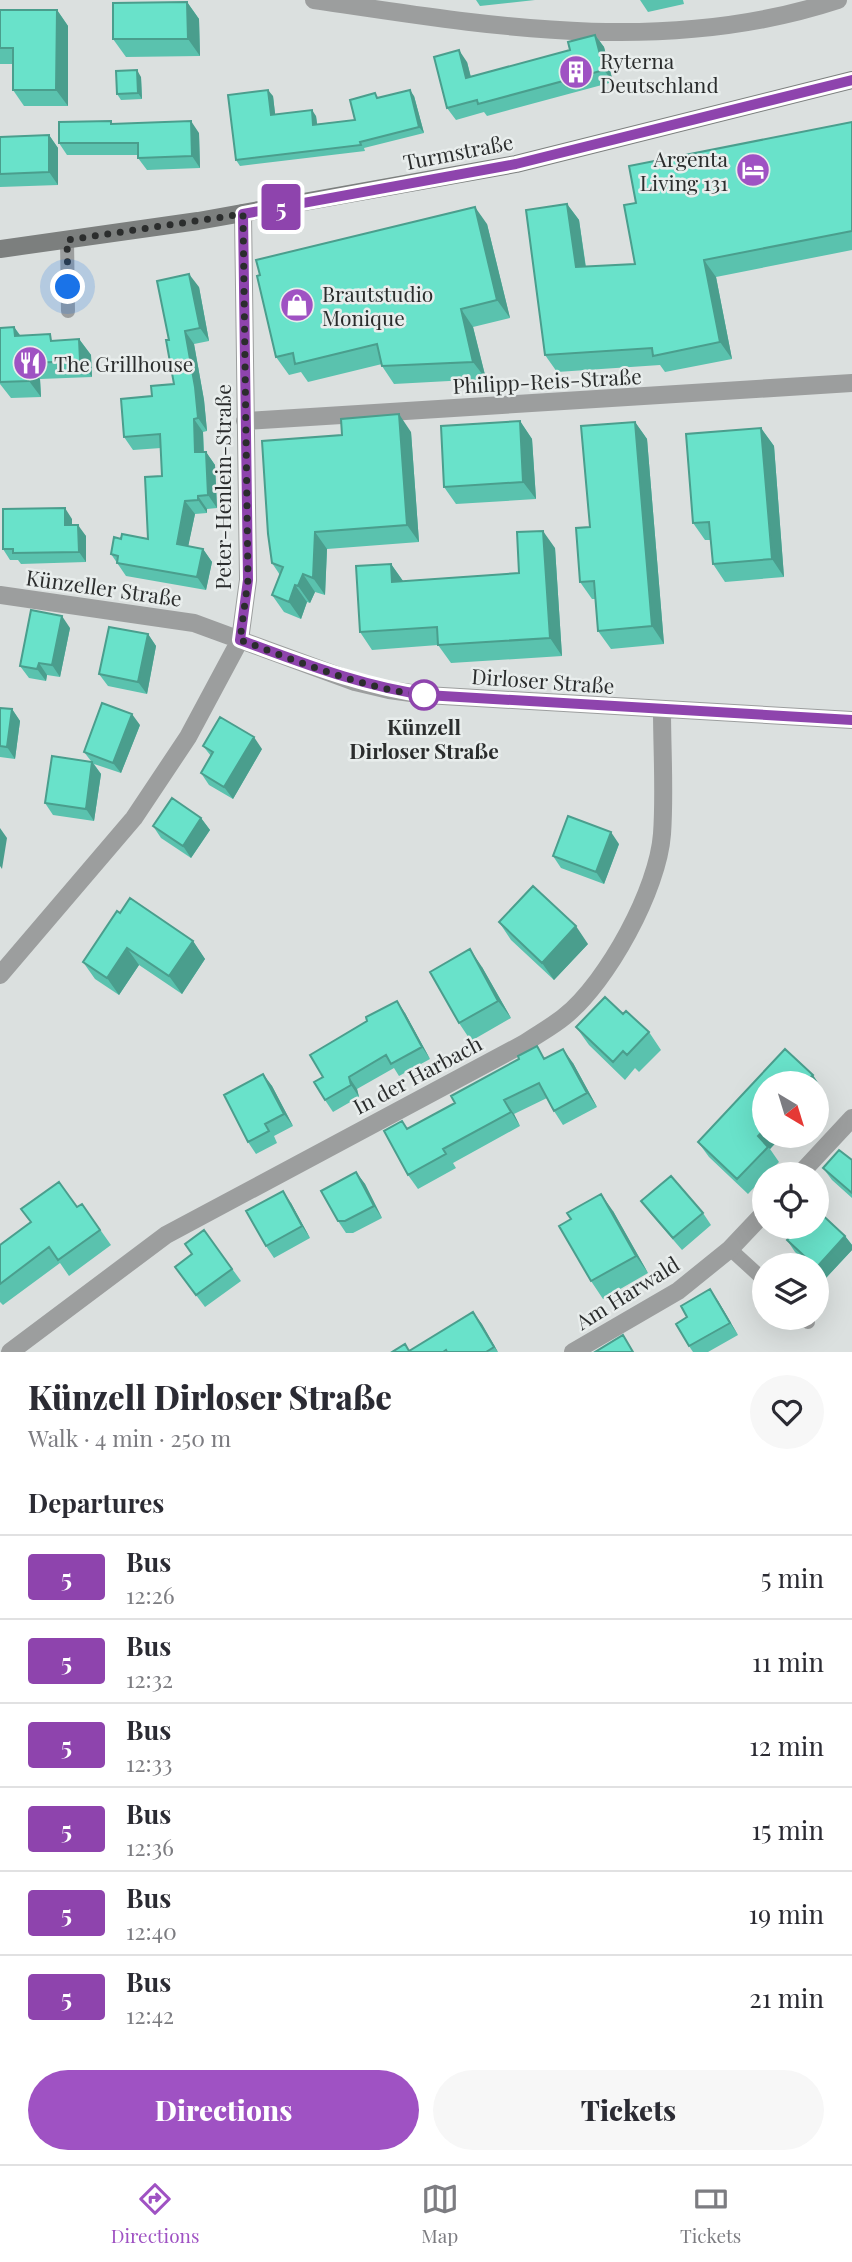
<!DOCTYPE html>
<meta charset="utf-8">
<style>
:root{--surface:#fff;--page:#f7f7f7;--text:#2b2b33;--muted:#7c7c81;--line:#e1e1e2;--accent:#9f52c3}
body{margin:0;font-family:"Playfair Display",serif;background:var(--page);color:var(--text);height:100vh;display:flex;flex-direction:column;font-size:26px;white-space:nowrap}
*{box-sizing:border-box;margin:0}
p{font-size:23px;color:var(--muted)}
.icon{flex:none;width:38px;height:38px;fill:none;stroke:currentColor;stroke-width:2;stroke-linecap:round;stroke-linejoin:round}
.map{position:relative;height:1352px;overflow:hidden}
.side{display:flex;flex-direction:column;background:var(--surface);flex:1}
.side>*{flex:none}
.badge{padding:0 14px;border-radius:5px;font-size:24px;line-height:46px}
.needle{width:46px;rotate:142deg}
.buttons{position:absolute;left:752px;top:1071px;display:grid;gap:14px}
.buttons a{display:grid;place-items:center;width:77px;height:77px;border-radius:50%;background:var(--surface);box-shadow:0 7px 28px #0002;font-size:35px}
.you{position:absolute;width:35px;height:35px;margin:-18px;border:5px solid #fff;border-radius:50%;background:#1a73e8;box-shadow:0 0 0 10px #1a73e833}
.map>.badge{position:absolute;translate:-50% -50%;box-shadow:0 0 0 4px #fff}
h2{padding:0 28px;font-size:26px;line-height:63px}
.round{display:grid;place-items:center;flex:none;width:74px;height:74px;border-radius:37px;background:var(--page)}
.overview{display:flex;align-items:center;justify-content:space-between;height:119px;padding:0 28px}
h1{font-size:33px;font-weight:800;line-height:52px}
.action{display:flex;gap:14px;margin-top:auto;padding:14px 28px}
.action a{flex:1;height:80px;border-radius:42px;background:var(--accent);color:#fff;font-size:28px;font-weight:800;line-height:80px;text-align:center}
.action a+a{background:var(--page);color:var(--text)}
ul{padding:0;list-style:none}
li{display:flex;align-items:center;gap:21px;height:84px;padding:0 28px;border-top:2px solid var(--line)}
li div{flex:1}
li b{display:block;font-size:26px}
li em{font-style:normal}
li .badge{min-width:77px;font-weight:700;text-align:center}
.tab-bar{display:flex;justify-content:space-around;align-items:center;height:98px;border-top:2px solid var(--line);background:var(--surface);font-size:19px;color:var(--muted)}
.tab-bar a{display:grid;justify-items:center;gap:4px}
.tab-bar .current{color:var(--accent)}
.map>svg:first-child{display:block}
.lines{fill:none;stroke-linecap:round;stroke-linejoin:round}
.lane{stroke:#9c9e9e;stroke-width:14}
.street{stroke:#9c9e9e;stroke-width:18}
.secondary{stroke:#7c7f7e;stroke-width:18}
.wall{fill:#5ac2ae}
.shaded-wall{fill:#4a9e8d}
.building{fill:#69e2ca;stroke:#4a9e8d;stroke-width:2}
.line-casing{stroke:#fff;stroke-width:16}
.line{stroke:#8e44ad;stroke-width:10}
.walk{stroke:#2b2d2d;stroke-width:7;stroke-dasharray:0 12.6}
.stop-dot{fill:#fff;stroke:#8e44ad;stroke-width:3.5}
.labels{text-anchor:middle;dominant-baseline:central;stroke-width:5;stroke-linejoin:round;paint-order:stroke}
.poi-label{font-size:21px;fill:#2b2d2d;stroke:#e8edec;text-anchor:start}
.street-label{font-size:21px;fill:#2b2d2d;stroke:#e8edec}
.stop-label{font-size:21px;font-weight:bold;fill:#2b2d2d;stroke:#e8edec}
</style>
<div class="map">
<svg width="852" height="1352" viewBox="0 0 852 1352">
<rect width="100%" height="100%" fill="#dbe0df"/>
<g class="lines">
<path class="lane" d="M67 240 68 311
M730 1249 765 1281
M804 1318 808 1322"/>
<path class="street" d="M314 0C490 26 665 57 838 0
M245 421 852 383
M0 595 194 623 355 682 389 690 426 695 852 720
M0 975 134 818 188 737 240 640 248 580 243 213
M800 1174 852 1118
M10 1352 166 1235 525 1043C538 1034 553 1026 565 1016 608 981 658 889 662 834 665 793 662 751 662 710
M573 1352 678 1291 730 1249 765 1212"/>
<path class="secondary" d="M0 249 198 221 516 164 852 80"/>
</g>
<path class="wall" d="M476 0H535L480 6Z
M640 0H683L684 4 648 12Z
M187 2 199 19 200 56 126 57 113 39Z
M0 10H57L68 26V106H24L13 90V64H0Z
M595 35 604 47 613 82 487 116 484 112 456 120 447 108 467 62 471 77 570 50Z
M141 77 142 99 121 100 117 94Z
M273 96 275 114 316 116 317 124 355 120 378 98 414 96 424 133 364 148 365 151 240 166 236 160Z
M852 122V250L716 277 732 359 665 372 660 365 557 372 545 355 567 204 579 220 586 267 635 264 636 203Z
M113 124 199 133 200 168 147 170 138 158V155H67L59 143Z
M49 135 58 148V185L0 187V137Z
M487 224 510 318 473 327 486 379 394 384 382 366V364L308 382 301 372 289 375 276 357Z
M199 287 209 341 194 344 204 400 207 431 203 432 204 452H206L215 465 217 508 207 509V513L195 514 188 546 203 549 212 562 206 590 126 576 111 554 121 539H148L162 476 161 448 133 450 124 437 152 396 174 384 169 340Z
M14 327 20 335 55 341 79 339 91 355 92 377 40 379 41 397 11 398 0 384V328Z
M520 421 532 439 536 499 456 504 444 487Z
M635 422 647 439 664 644 611 649 598 631 596 599H592L580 582 590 527Z
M761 428 774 446 784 577 725 582 713 564 711 540H705L693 523Z
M411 432 419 542 327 549 325 595 315 592 310 603 307 602 301 619 284 612 272 595 280 575 272 563Z
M72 519V525L86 536V562L21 564 18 560H10L3 549Z
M555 548 562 656 451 663 438 645 372 650 360 632 391 564 403 581 519 573Z
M70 628 60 677 47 675 46 681 29 678 20 666Z
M148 634 156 646 147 694 108 686 99 674Z
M0 708 12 709 20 721 15 759 0 757Z
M140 725 121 773 94 764 101 774 94 821 53 815 45 803 91 761 84 752Z
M203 746 262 749 233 799 209 785 201 773 211 756Z
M201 818 210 830 191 858 161 838 153 826Z
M619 844 604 884 561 868 553 856Z
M117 911 193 941 205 959 182 994 139 965 119 995 95 979 83 962Z
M499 922 588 944 554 980 511 940Z
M482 967 511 1018 471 1041 459 1023Z
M405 1013 430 1059 399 1076 394 1068 357 1089 359 1097 333 1112 325 1100 323 1077Z
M576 1027 649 1032 661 1050 639 1072 635 1068 625 1080 589 1045Z
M545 1059 573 1063 597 1107 563 1125 554 1111 547 1098 514 1114 520 1126 453 1163 456 1168 418 1189 408 1175Z
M263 1074 272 1086 293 1126 274 1136 277 1143 256 1154 248 1142Z
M823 1090 765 1136H782L770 1149 779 1162 767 1174H765V1176L748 1194 709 1157 698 1142Z
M852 1161V1198L832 1180 823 1168Z
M356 1172 365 1184 382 1218 353 1233H346L338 1221Z
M641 1201 703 1213 711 1225 682 1250 650 1213Z
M291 1203 310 1238 274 1258 266 1246Z
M82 1204 111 1245 69 1276 60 1263 3 1305 0 1302V1245Z
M613 1211 648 1273 603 1299 591 1281 571 1219Z
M204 1230 241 1281 205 1307 175 1267 192 1254Z
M845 1236 852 1245V1250L825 1279 817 1272V1265H809L795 1252 787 1240Z
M718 1301 738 1335 708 1352H693L689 1346 687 1317Z
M473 1312 498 1352H392L410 1351Z"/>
<path class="shaded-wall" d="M187 2 199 19 200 56 188 39Z
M57 10 68 26V106L56 90Z
M595 35 604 47 613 82 604 70Z
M459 50 467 62 474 90 466 78Z
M137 70 141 77 142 99 138 93Z
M268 90 273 96 276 121 271 115Z
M410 90 414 96 424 133 419 127Z
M312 110 316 116 318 131 313 125Z
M191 121 199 133 200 168 192 156Z
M49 135 58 148V185L49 172Z
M567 204 579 220 588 284 576 267Z
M475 207 487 224 510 318 497 300Z
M704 260 716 277 732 359 720 342Z
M189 274 199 287 209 341 200 328Z
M461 309 473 327 486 379 473 362Z
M14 327 26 344 15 336Z
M185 331 194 344 204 400 207 431 198 418Z
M79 339 91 355 92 377 80 361Z
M28 363 40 379 41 397 29 381Z
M399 414 411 432 419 542 407 525Z
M194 419 203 432 204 465 195 452Z
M520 421 532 439 536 499 523 482Z
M635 422 647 439 664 644 652 626Z
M761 428 774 446 784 577 772 559Z
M206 452 215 465 217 508 208 495Z
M198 496 207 509V513L198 500Z
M185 501 195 514 186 557 177 544Z
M65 508 72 519V536L65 525Z
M78 525 86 536V562L79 552Z
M543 531 555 548 562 656 550 638Z
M315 532 327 549 325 595 313 578Z
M203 549 212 562 206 590 197 577Z
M391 564 403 581 392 582Z
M303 574 315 592 310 603 298 586Z
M295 585 307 602 301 619 289 602Z
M62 616 70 628 60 677 52 665Z
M148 634 156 646 147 694 138 682Z
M39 663 47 675 46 681 37 669Z
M12 709 20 721 15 759 7 747Z
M132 714 140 725 121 773 113 763Z
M254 737 262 749 233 799 224 787Z
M92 762 101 774 94 821 86 809Z
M201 818 210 830 191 858 183 846Z
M0 828 7 838 2 869 0 866Z
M611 832 619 844 604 884 596 872Z
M576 926 588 944 554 980 542 963Z
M193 941 205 959 182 994 169 976Z
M127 948 139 965 119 995 107 978Z
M470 949 482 967 511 1018 498 1001Z
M397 1001 405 1013 430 1059 422 1047Z
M563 1049 573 1063 597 1107 587 1093Z
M263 1074 272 1086 293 1126 284 1114Z
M813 1075 823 1090 817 1097V1083H805Z
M349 1077 357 1089 359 1097 351 1085Z
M504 1100 514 1114 520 1126 511 1112Z
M765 1129V1136H782L770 1149 758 1136Z
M356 1172 365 1184 382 1218 374 1206Z
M283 1191 291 1203 310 1238 302 1226Z
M601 1194 613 1211 648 1273 636 1256Z
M845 1236 852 1245V1250L825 1279 817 1267Z
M710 1289 718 1301 738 1335 730 1323Z
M473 1312 482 1324 498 1352 494 1347Z"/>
<path class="building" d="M187 2 188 39H113V3Z
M0 10H57L56 90H13V48H0Z
M595 35 604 70 478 104 477 100 447 108 434 57 459 50 466 78 570 50 568 42Z
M137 70 138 93 117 94 116 71Z
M268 90 271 115 312 110 313 125 355 120 350 100 375 93 377 98 410 90 419 127 360 142 361 145 236 160 228 95Z
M111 121V124L191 121 192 156 138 158V143H59V122Z
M852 122V231L704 260 720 342 653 356 652 348 545 355 526 210 567 204 576 267 635 264 624 205 636 203 629 166Z
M49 135V172L0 174V137Z
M475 207 497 300 461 309 473 362 382 366 377 344 295 364 293 353 276 357 257 276 260 275 256 260Z
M189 274 200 328 185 331 195 387 198 418 194 419 195 452H206L208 495 198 496V500L185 501 177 544 203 549 197 577 117 563 118 556 111 554 114 537 121 539 122 534 148 539 145 477 162 476 160 434 124 437 121 399 152 396 151 386 174 384 166 340H169L157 281Z
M14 327 15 336 50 334 51 341 79 339 80 361 28 363 29 381 0 382V328Z
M399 414 407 525 315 532 313 578 303 574 298 586 295 585 289 602 272 595 283 567 272 563 268 534 262 441 342 435 341 419Z
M520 421 523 482 444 487 441 426Z
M635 422 652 626 598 631 594 581 580 582 576 528 590 527 581 426Z
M761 428 772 559 713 564 709 522 693 523 686 434Z
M65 508V525H78L79 552 13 553V549H3V509Z
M543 531 550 638 438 645 437 627 360 632 356 566 391 564 392 582 519 573 517 532Z
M31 610 62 616 52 665 39 663 37 669 20 666Z
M109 627 148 634 138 682 99 674Z
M102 703 132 714 113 763 84 752Z
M0 708 12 709 7 747 0 746Z
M220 717 254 737 224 787 201 773 213 752 203 746Z
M52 756 92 762 86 809 45 803Z
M172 798 201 818 183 846 153 826Z
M568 816 611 832 596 872 553 856Z
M533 886 576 926 542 963 499 922Z
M130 898 193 941 169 976 127 948 107 978 83 962 117 911 120 913Z
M470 949 498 1001 459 1023 430 972Z
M605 997 623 1014 626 1011 649 1032 627 1055 623 1051 613 1062 576 1027Z
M397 1001 422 1047 391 1064 386 1055 349 1077 351 1085 325 1100 314 1082 323 1077 310 1055 367 1021 366 1017Z
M537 1046 544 1059 563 1049 587 1093 554 1111 539 1083 504 1100 511 1112 443 1149 446 1154 408 1175 384 1131 402 1121 407 1129 455 1103 451 1096 519 1059 518 1056Z
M785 1049 813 1075 805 1083H765V1129L758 1136 768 1147 737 1179 698 1142Z
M263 1074 284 1114 265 1124 269 1131 248 1142 224 1095Z
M839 1150 852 1160V1193L823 1168Z
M356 1172 374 1206 345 1221H338L321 1191Z
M671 1176 703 1213 673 1238 641 1201Z
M59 1182 77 1207 82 1204 100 1230 58 1260 49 1247 0 1284V1245L31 1222 21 1209Z
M283 1191 302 1226 266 1246 246 1211Z
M601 1194 636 1256 591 1281 559 1226 571 1219 567 1213Z
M817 1210 845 1236 817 1267V1265H814L787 1240 799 1227H817Z
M204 1230 232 1269 196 1295 175 1267 192 1254 185 1244Z
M710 1289 730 1323 689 1346 676 1324 687 1317 681 1306Z
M473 1312 494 1347 486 1352H447L446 1350 443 1352H392L405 1344 409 1351Z
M623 1335 633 1352H595Z"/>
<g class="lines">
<g class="line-casing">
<path id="line" d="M852 80 516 164 243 214 248 580 240 640C301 662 360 686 426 695L852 720"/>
</g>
<use href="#line" class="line"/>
<path class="walk" d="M68 287 67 240 243 214 248 580 240 640C300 662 364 689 424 695"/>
</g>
<defs>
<g id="building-disc" transform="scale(1.75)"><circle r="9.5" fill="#9f52c3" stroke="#e8edec"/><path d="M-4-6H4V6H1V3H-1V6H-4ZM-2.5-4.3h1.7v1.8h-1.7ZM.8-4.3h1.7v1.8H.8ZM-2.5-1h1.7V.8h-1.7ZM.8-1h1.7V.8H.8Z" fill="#fff"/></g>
<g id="hotel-disc" transform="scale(1.75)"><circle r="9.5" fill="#9f52c3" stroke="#e8edec"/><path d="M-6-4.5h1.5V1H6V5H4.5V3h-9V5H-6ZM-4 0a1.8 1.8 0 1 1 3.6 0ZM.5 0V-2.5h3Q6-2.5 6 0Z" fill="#fff"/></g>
<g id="shop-disc" transform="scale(1.75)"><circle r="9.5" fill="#9f52c3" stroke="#e8edec"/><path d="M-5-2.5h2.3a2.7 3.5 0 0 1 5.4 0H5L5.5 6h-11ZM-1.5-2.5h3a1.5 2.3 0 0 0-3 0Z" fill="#fff"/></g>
<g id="restaurant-disc" transform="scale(1.75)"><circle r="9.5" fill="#9f52c3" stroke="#e8edec"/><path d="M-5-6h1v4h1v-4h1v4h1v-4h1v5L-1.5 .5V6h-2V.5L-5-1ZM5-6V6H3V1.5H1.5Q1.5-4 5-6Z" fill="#fff"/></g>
</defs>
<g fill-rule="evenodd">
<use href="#building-disc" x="576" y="72"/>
<use href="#hotel-disc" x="753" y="170"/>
<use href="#shop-disc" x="297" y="305"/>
<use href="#restaurant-disc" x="30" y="363"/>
</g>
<circle class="stop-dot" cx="424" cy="695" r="14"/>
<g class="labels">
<g class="poi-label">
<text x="600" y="60">Ryterna<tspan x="600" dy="24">Deutschland</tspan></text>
<text x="728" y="158" text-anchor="end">Argenta<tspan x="728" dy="24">Living 131</tspan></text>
<text x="322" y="293">Brautstudio<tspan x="322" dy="24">Monique</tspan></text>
<text x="54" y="363">The Grillhouse</text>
</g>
<g class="street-label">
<text transform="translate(458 151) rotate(-11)">Turmstraße</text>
<text transform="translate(547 380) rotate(-3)">Philipp-Reis-Straße</text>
<text transform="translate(222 487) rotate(-90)">Peter-Henlein-Straße</text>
<text transform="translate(104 587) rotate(8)">Künzeller Straße</text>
<text transform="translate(543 680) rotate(4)">Dirloser Straße</text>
<text transform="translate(417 1074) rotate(-28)">In der Harbach</text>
<text transform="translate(627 1292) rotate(-32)">Am Harwald</text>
</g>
<g class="stop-label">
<text x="424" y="726">Künzell<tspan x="424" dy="24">Dirloser Straße</tspan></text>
</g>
</g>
</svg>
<div class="buttons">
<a><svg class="needle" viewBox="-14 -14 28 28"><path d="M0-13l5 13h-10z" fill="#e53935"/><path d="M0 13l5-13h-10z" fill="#7c7c81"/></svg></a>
<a><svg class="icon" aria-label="locate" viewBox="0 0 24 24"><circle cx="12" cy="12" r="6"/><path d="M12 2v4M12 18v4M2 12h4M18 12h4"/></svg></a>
<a><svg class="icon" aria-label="layers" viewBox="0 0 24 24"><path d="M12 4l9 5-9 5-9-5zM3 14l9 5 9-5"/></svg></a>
</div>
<div class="you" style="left:68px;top:287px"></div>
<b class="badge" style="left:281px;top:207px;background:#8e44ad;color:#fff">5</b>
</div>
<section class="side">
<div class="overview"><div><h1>Künzell Dirloser Straße</h1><p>Walk · 4 min · 250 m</p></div><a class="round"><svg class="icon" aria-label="heart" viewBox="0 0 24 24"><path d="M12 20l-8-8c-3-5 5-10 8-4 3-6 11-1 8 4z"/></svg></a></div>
<h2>Departures</h2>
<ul>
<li><span class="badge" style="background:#8e44ad;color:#fff">5</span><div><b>Bus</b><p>12:26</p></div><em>5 min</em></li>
<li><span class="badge" style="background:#8e44ad;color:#fff">5</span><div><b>Bus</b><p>12:32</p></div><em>11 min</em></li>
<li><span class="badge" style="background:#8e44ad;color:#fff">5</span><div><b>Bus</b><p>12:33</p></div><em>12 min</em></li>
<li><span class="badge" style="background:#8e44ad;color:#fff">5</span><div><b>Bus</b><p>12:36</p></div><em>15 min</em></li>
<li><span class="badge" style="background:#8e44ad;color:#fff">5</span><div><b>Bus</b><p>12:40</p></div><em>19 min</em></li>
<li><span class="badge" style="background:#8e44ad;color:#fff">5</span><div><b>Bus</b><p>12:42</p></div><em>21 min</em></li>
</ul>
<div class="action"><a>Directions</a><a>Tickets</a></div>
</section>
<nav class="tab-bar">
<a class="current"><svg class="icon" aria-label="directions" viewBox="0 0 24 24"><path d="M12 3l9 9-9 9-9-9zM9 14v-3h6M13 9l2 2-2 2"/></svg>Directions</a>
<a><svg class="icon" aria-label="map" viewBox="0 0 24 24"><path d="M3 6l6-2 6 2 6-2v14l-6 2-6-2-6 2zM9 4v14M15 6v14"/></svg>Map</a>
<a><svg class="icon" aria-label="tickets" viewBox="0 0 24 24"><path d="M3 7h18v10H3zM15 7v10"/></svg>Tickets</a>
</nav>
